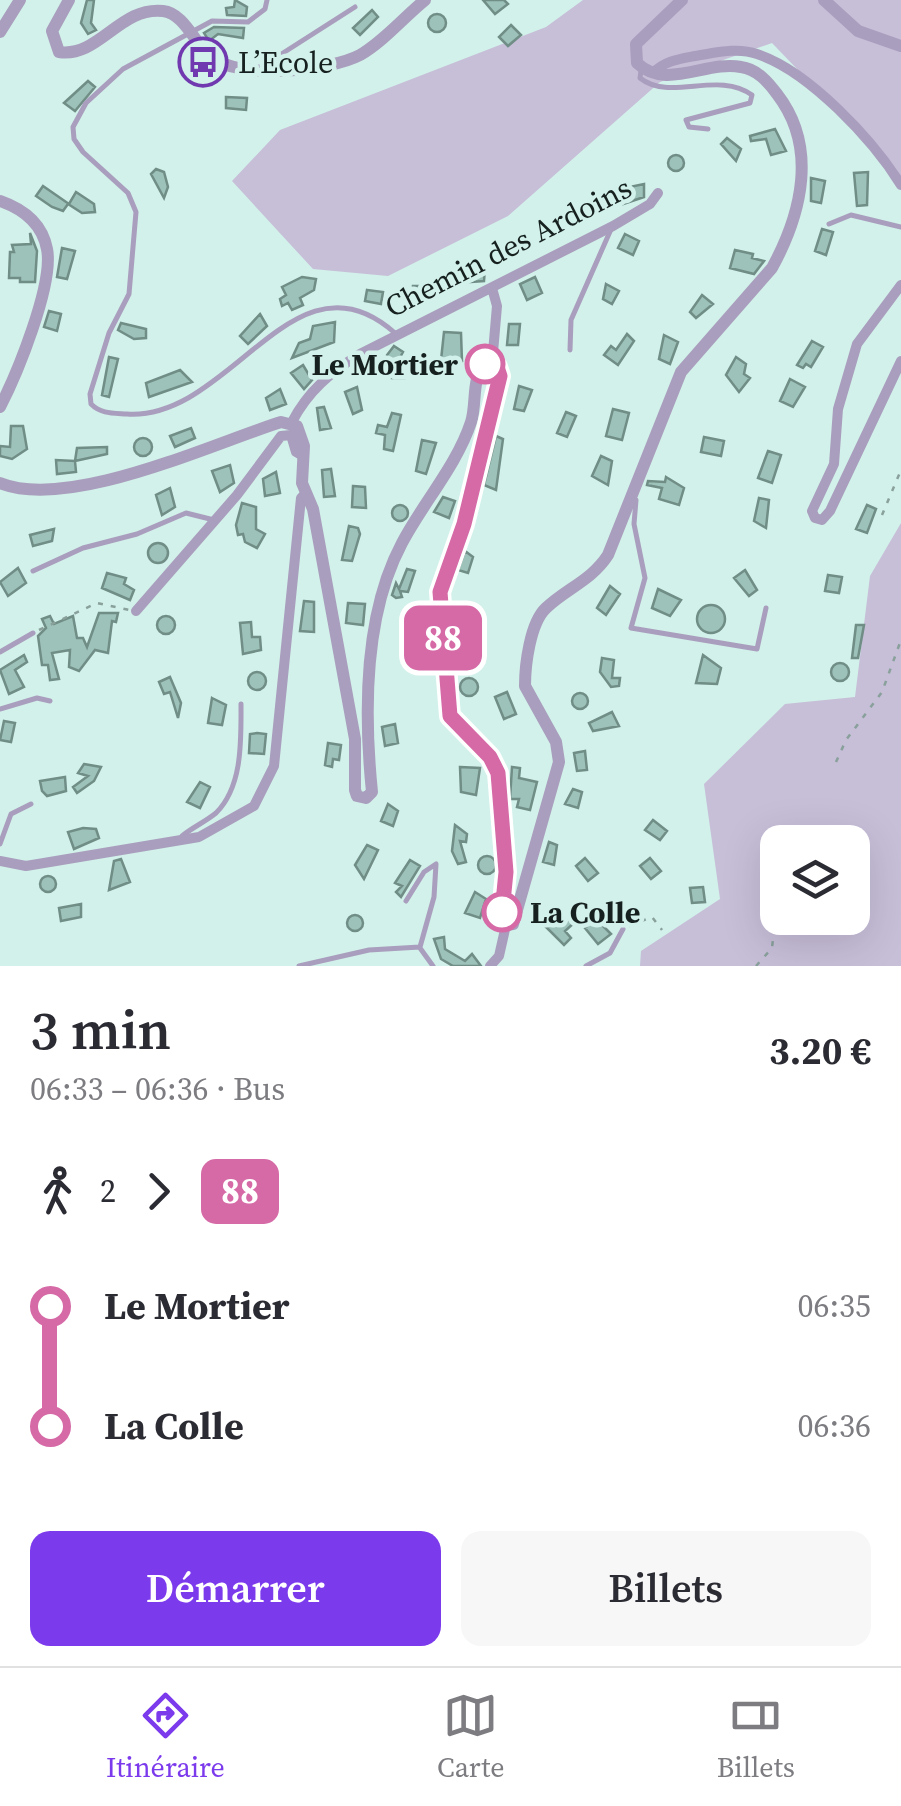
<!DOCTYPE html>
<html lang="fr">
<meta charset="utf-8">
<style>
:root{--surface:#fff;--page:#f7f7f7;--text:#2b2b33;--muted:#7c7c81;--line:#e1e1e2;--accent:#7c3aed}
body{margin:0;font-family:"Source Serif 4",serif;background:var(--page);color:var(--text);height:100vh;display:flex;flex-direction:column;font-size:38px;white-space:nowrap}
*{box-sizing:border-box;margin:0}
p{font-size:32px;color:var(--muted)}
.icon{flex:none;width:55px;height:55px;fill:none;stroke:currentColor;stroke-width:2;stroke-linecap:round;stroke-linejoin:round}
.map{position:relative;height:966px;overflow:hidden}
.panel{display:flex;flex-direction:column;background:var(--surface);flex:1}
.panel>*{flex:none}
.badge{padding:0 20px;border-radius:15px;font-size:35px;line-height:65px}
.tools{position:absolute;left:760px;top:825px;display:grid;gap:20px}
.tools a{display:grid;place-items:center;width:110px;height:110px;border-radius:20px;background:var(--surface);box-shadow:0 10px 40px #0002;font-size:50px}
.map>.badge{position:absolute;translate:-50% -50%;box-shadow:0 0 0 5px #fff}
.legs{display:flex;align-items:center;gap:15px;height:110px;padding:0 30px;font-size:32px}
.legs p{margin-inline-start:auto}
.summary{display:flex;align-items:center;justify-content:space-between;height:170px;padding:0 30px}
h1{font-size:55px;font-weight:600;line-height:75px}
.button{display:flex;gap:20px;margin-top:auto;padding:20px 30px}
.button a{flex:1;height:115px;border-radius:20px;background:var(--accent);color:#fff;font-size:40px;font-weight:600;line-height:115px;text-align:center}
.button a+a{background:var(--page);color:var(--text)}
ul{padding:0 30px;list-style:none}
li{display:flex;align-items:center;gap:35px;height:120px;font-size:38px}
li i{display:grid;place-items:center;width:15px;height:100%;margin:0 12px;background:currentColor}
li i::after{content:'';width:25px;height:25px;margin:-12px;border:8px solid;border-radius:50%;background:var(--surface)}
li p{margin-inline-start:auto}
li:first-child i{background:linear-gradient(#0000 50%,currentColor 0)}
li:last-child i{background:linear-gradient(currentColor 50%,#0000 0)}
.tab-bar{display:flex;justify-content:space-around;align-items:center;height:140px;border-top:2px solid var(--line);background:var(--surface);font-size:28px;color:var(--muted)}
.tab-bar a{display:grid;justify-items:center;gap:5px}
.tab-bar .on{color:var(--accent)}
.map>svg:first-child{display:block}
.green{fill:#c7bed8;fill-rule:evenodd}
.building{fill:#9dc2b9;stroke:#708d86;stroke-width:2.5}
.lines{fill:none;stroke-linecap:round;stroke-linejoin:round}
.path{stroke:#89a09b;stroke-width:2.5;stroke-dasharray:5 8;stroke-linecap:butt}
.service{stroke:#a99ebd;stroke-width:5}
.minor{stroke:#a99ebd;stroke-width:10}
.tertiary{stroke:#a99ebd;stroke-width:12}
.line-1-casing{stroke:#fff;stroke-width:22}
.line-1{stroke:#d56aa6;stroke-width:15}
.stop-1-dot{fill:#fff;stroke:#d56aa6;stroke-width:5}
.labels{text-anchor:middle;dominant-baseline:central;stroke-width:9;stroke-linejoin:round;paint-order:stroke}
.poi-label{font-size:30px;fill:#16211f;stroke:#d2f1ea;text-anchor:start}
.street-label{font-size:30px;fill:#16211f;stroke:#d2f1ea}
.stop-label{font-size:30px;font-weight:bold;fill:#16211f;stroke:#d2f1ea;text-anchor:end}
</style>
<div class="map">
<svg width="901" height="966" viewBox="0 0 901 966">
<rect width="100%" height="100%" fill="#d2f1ea"/>
<path class="green" d="M583 0H901V177L772 43 660 82 508 216 388 276 313 269 232 181 280 130 546 27Z
M901 523V966H640L641 951 720 899 704 784 785 704 855 697 870 576ZM852 842V918H778V842Z"/>
<path class="building" d="M87 0H94L91 23 96 30 88 34 81 23Z
M235 0 247 7 246 16 227 15 226 8 234 7Z
M483 0H504L508 4 495 14Z
M372 10 378 17 360 35 353 28Z
M428 23a9 9 0 1 1 18 0a9 9 0 1 1-18 0Z
M511 25 521 35 508 46 499 37Z
M214 27 244 28 243 38 218 34 209 41 204 33Z
M88 81 95 87 75 111 64 103Z
M226 97 247 98 246 110 226 108Z
M775 129 786 151 771 155 766 139 751 141 750 136Z
M727 138 741 149 736 161 721 144Z
M668 163a8 8 0 1 1 16 0a8 8 0 1 1-16 0Z
M156 169 164 172 168 187 164 198 151 174Z
M868 172 867 205 857 206 854 173Z
M811 178 825 181 821 203 811 201Z
M644 184V197L623 204 620 189Z
M43 186 69 204 76 192 94 204 95 212 82 213 68 204 63 211 52 207 36 196Z
M822 229 833 232 826 255 815 251Z
M30 233 37 251 35 282H20V278H9L10 252H14L12 245 31 244Z
M625 234 639 241 633 255 618 248Z
M62 248 75 251 67 279 57 277Z
M735 250 753 254 752 258 764 261 754 274 730 268Z
M485 268 484 281 457 283 456 272Z
M302 277 316 279 314 290 300 298 303 305 292 310 288 303 282 306 280 299 286 295 282 287Z
M535 277 542 293 527 300 520 284Z
M606 284 619 291 612 304 603 299Z
M413 286H433L432 300H413Z
M367 290 383 292 381 304 365 301Z
M702 295 713 304 696 318 690 312Z
M49 311 61 314 57 331 44 327Z
M260 314 267 326 248 344 240 336Z
M335 322 334 342 292 358 299 343 310 339 313 326Z
M121 323 146 329V338L134 339 118 330Z
M509 324H520L518 345H507Z
M444 332 461 333 462 361 441 360Z
M627 334 634 341 618 365 604 355 611 346 616 350Z
M664 335 678 342 670 364 659 359Z
M812 341 823 347 811 367 806 364 803 368 797 365Z
M394 346 403 352 398 361 404 362V378H392V372L389 375 387 355Z
M109 357 118 359 109 397 102 395Z
M736 357 746 364 744 374 750 378 739 392 726 375Z
M303 365 312 380 304 389 291 373Z
M180 370 192 382 149 397 146 383Z
M790 379 805 387 793 407 780 401Z
M519 386 532 390 524 411 514 409Z
M357 387 362 410 353 414 345 392Z
M280 389 286 404 270 410 266 398Z
M324 407 331 428 320 430 317 408Z
M613 409 629 413 622 440 606 436Z
M566 412 576 416 567 437 557 433Z
M392 413 401 415 393 451 384 449 385 435 376 433 378 425 387 427Z
M11 426H23L27 449 12 459 0 456V446L10 447Z
M191 428 195 438 175 447 170 436Z
M496 436 503 439 496 490 484 485Z
M704 437 724 441 721 456 701 452Z
M134 447a9 9 0 1 1 18 0a9 9 0 1 1-18 0Z
M422 440 436 443 426 474 416 471Z
M107 447V454L75 461 76 472 57 474 56 460 75 461 77 448Z
M768 451 781 455 772 483 758 478Z
M601 456 612 461 608 485 592 476Z
M230 465 234 483 220 492 212 471Z
M331 469 335 496 324 497 322 470Z
M276 472 280 493 265 496 263 479Z
M666 477 684 488 679 505 659 499 662 488 647 485 648 481 665 482Z
M353 486 365 487 366 508 352 507Z
M170 488 175 507 162 515 156 495Z
M443 497 455 501 449 518 434 512Z
M759 498 769 500 766 528 754 521Z
M242 503 256 507V529L265 534 257 548 245 542 243 534 238 535 236 525Z
M867 505 876 509 867 533 856 529Z
M392 513a8 8 0 1 1 16 0a8 8 0 1 1-16 0Z
M349 526 358 528 360 534 352 561 342 560Z
M54 529 52 541 33 546 30 535Z
M148 553a10 10 0 1 1 20 0a10 10 0 1 1-20 0Z
M465 551 473 557 468 573 458 570Z
M18 568 26 583 8 596 0 582Z
M407 569 415 571 408 592 400 591 402 597 396 598 392 595 396 583 399 589Z
M745 570 757 590 749 596 734 578Z
M107 573 126 578 124 584 134 590 130 600 102 588Z
M828 575 842 577 839 593 825 591Z
M610 586 620 594 606 615 597 608Z
M658 589 681 600 670 616 652 608Z
M304 601 314 602V632L300 631Z
M348 603 365 604 363 625 346 623Z
M697 619a14 14 0 1 1 28 0a14 14 0 1 1-28 0Z
M99 613H118L116 622 112 621 108 653 95 650 79 671 69 667 70 650 52 653 59 679 50 680 48 665H42L38 636 46 628 42 619 50 616 54 624 73 616 77 638H83L87 647Z
M466 614H481L480 649H466Z
M157 625a9 9 0 1 1 18 0a9 9 0 1 1-18 0Z
M251 622 252 637H260L261 650 243 654 240 623Z
M856 625H864L858 658H852Z
M24 655 27 662 15 670 24 687 9 694 0 670Z
M703 655 721 668 717 684 696 683Z
M602 658 614 660 612 678H620L619 686 611 687 600 672Z
M831 672a9 9 0 1 1 18 0a9 9 0 1 1-18 0Z
M248 681a9 9 0 1 1 18 0a9 9 0 1 1-18 0Z
M170 677 181 703 178 718 170 692 164 694 159 682Z
M460 687a9 9 0 1 1 18 0a9 9 0 1 1-18 0Z
M507 692 516 714 504 719 495 697Z
M572 701a8 8 0 1 1 16 0a8 8 0 1 1-16 0Z
M212 698 226 705 222 725 208 723Z
M612 712 619 726 593 731 589 723Z
M4 721 15 723 11 742 0 740Z
M395 724 398 743 385 746 382 727Z
M257 733 266 734 264 754 249 753 250 734Z
M328 743 341 745 339 760 333 759 332 767 325 765Z
M585 751 587 770 577 771 574 753Z
M84 764 101 767 94 781 77 793 73 787 88 776 78 773Z
M460 767 480 768 476 795 461 792Z
M512 767 520 768 519 778 537 782 530 810 517 807 519 799H510Z
M65 777 66 791 47 796 42 791 40 781Z
M200 782 210 787 200 808 187 802Z
M573 789 582 792 578 808 565 804Z
M388 804 398 811 393 826 381 821Z
M653 820 667 831 660 840 645 830Z
M455 825 467 834 466 842 460 841 466 862 458 864 452 851Z
M83 828 96 829 99 838 74 849 68 832Z
M549 842 557 845 554 865 543 862Z
M367 845 378 850 364 879 355 865Z
M478 865a9 9 0 1 1 18 0a9 9 0 1 1-18 0Z
M585 858 598 873 588 881 576 866Z
M650 858 661 871 651 879 640 866Z
M121 859 130 882 109 890 114 861Z
M410 860 420 866 401 897 396 892 402 886 395 883Z
M40 884a8 8 0 1 1 16 0a8 8 0 1 1-16 0Z
M703 887 705 902 692 903 690 888Z
M475 892 486 899 480 918 465 913Z
M81 904V917L61 921 59 908Z
M347 923a8 8 0 1 1 16 0a8 8 0 1 1-16 0Z
M573 917 576 921 565 931 571 938 564 945 545 926 553 919 560 926Z
M595 918 611 934 598 944 585 928Z
M444 937 445 949 465 961 472 954 481 966H453L441 959 434 939Z"/>
<g class="lines">
<path class="path" d="M882 515 901 470
M39 630 97 603 129 610
M836 762 846 740 882 692 901 640
M629 926 652 917 662 930
M756 966 772 948 778 894"/>
<path class="service" d="M267 0 265 9 248 22 212 21 123 69 86 103 73 127 74 139 83 152 128 193 136 212 129 294 109 333 90 394 91 404C101 414 113 413 127 414 231 421 294 243 395 333
M258 69 355 7
M641 71 640 78C670 102 718 70 752 95L750 103 686 120 689 127 708 129
M829 224 851 215 901 227
M570 350 571 320 612 227
M636 500 634 524 645 578 631 628 757 649 766 608
M33 571 83 548 137 534 186 513 214 520
M0 652 33 633
M0 709 37 698 50 701
M182 836C193 827 205 822 216 813 243 786 241 740 241 704
M0 844 11 814 31 804
M406 901 424 872 436 864 434 897 420 947
M420 948 433 966
M299 966 369 950 420 947
M586 966 610 953 623 929"/>
<path class="minor" d="M653 73C664 61 679 59 695 56 715 53 737 47 757 54 809 71 873 140 901 185
M901 285 857 344 838 409 834 464 812 511 815 518 822 520 830 511 901 361
M492 288 497 306 492 364
M292 422C308 391 331 372 360 354L613 226 650 204 658 193
M136 611 237 495 281 436 291 435 296 452 303 456
M0 861 26 866 199 837 254 806 274 766 301 498 305 494
M490 966 499 956 506 925"/>
<path class="tertiary" d="M69 0 52 31 59 52C99 58 120 6 163 11 184 13 195 44 211 57 239 80 330 71 360 55 383 42 404 17 425 0
M824 0 858 31 901 46
M0 32 20 0
M0 201C23 209 42 223 47 249 54 284 17 374 0 407
M0 483C69 511 211 444 281 422L297 426 304 446 302 483 313 509 355 739V790L357 796 366 798 372 792C364 713 364 614 402 543 423 503 457 465 471 422 477 404 471 378 485 364L497 367 500 377 464 524 439 592 450 716 490 757 498 773 506 872 501 917 506 925 513 924 559 762 556 742 525 686C525 665 530 623 546 608 567 588 591 581 608 555L681 372 772 268C802 213 818 147 777 94 768 82 757 69 741 67 707 60 666 91 637 63L636 44 682 0"/>
</g>
<g class="lines">
<g class="line-1-casing">
<path id="line-1" d="M485 364 497 367 500 376 464 524 440 592 450 716 490 757 498 773 506 872 502 912"/>
</g>
<use href="#line-1" class="line-1"/>
</g>
<defs>
<g id="bus-ring" transform="scale(2.5)"><circle r="9.5" fill="#d2f1ea" stroke="#7039af" stroke-width="1.5"/><path d="M-5-6H5V4H4V6H2V4H-2V6H-4V4H-5ZM-3.5-4V0h7V-4ZM-3.5 1.2v1.5H-2V1.2ZM2 1.2v1.5H3.5V1.2Z" fill="#7039af"/></g>
</defs>
<g fill-rule="evenodd">
<use href="#bus-ring" x="203" y="62"/>
</g>
<g class="stop-1-dot">
<circle cx="485" cy="364" r="18"/>
<circle cx="502" cy="912" r="18"/>
</g>
<g class="labels">
<g class="poi-label">
<text x="238" y="62">L’Ecole</text>
</g>
<g class="street-label">
<text transform="translate(508 247) rotate(-27)">Chemin des Ardoins</text>
</g>
<g class="stop-label">
<text x="458" y="364">Le Mortier</text>
<text x="530" y="912" text-anchor="start">La Colle</text>
</g>
</g>
</svg>
<div class="tools">
<a><svg class="icon" aria-label="layers" viewBox="0 0 24 24"><path d="M12 4l9 5-9 5-9-5zM3 14l9 5 9-5"/></svg></a>
</div>
<b class="badge" style="left:443px;top:638px;background:#d56aa6;color:#fff">88</b>
</div>
<section class="panel">
<div class="summary"><div><h1>3 min</h1><p>06:33 – 06:36 · Bus</p></div><b>3.20 €</b></div>
<div class="legs"><svg class="icon" aria-label="walk" viewBox="0 0 24 24"><circle cx="13" cy="4" r="2"/><path d="M13 8l-2 6 4 7M11 14l-3 7M7 12l3-4h3l4 4"/></svg>2<svg class="icon" aria-label="forward" viewBox="0 0 24 24"><path d="M9 5l7 7-7 7"/></svg><b class="badge" style="background:#d56aa6;color:#fff">88</b></div>
<ul>
<li><i style="color:#d56aa6"></i><b>Le Mortier</b><p>06:35</p></li>
<li><i style="color:#d56aa6"></i><b>La Colle</b><p>06:36</p></li>
</ul>
<div class="button"><a>Démarrer</a><a>Billets</a></div>
</section>
<nav class="tab-bar">
<a class="on"><svg class="icon" aria-label="directions" viewBox="0 0 24 24"><path d="M12 3l9 9-9 9-9-9zM9 14v-3h6M13 9l2 2-2 2"/></svg>Itinéraire</a>
<a><svg class="icon" aria-label="map" viewBox="0 0 24 24"><path d="M3 6l6-2 6 2 6-2v14l-6 2-6-2-6 2zM9 4v14M15 6v14"/></svg>Carte</a>
<a><svg class="icon" aria-label="tickets" viewBox="0 0 24 24"><path d="M3 7h18v10H3zM15 7v10"/></svg>Billets</a>
</nav>
